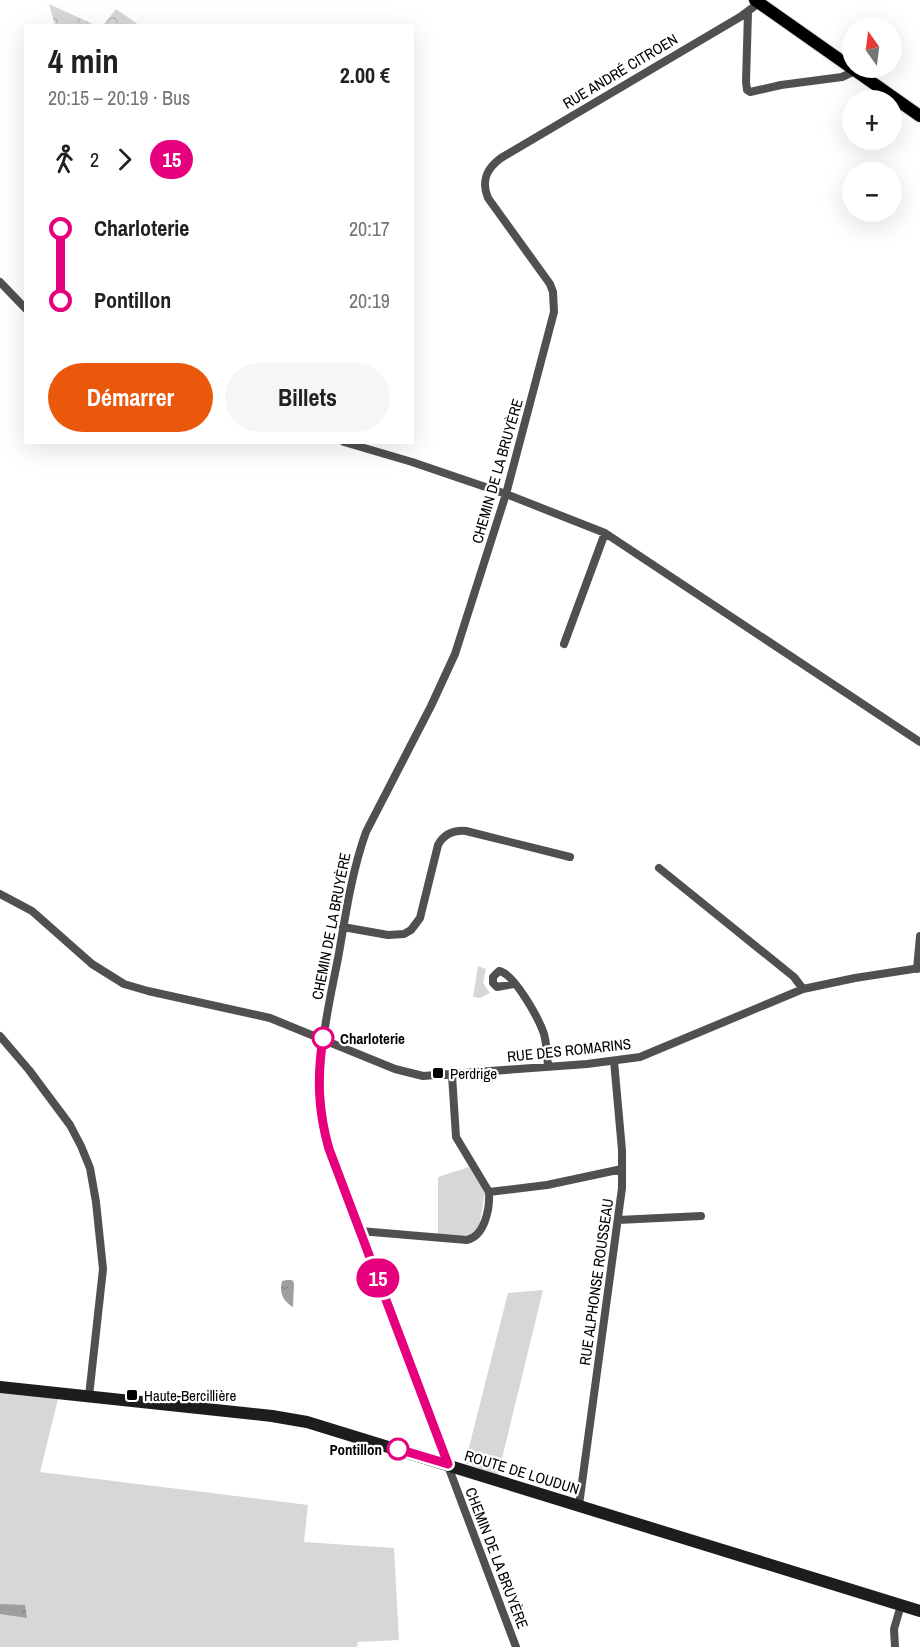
<!DOCTYPE html>
<html lang="fr">
<meta charset="utf-8">
<style>
:root{--surface:#fff;--page:#f6f6f6;--text:#202124;--muted:#757577;--accent:#ea580c}
body{margin:0;font-family:"Archivo Narrow",sans-serif;background:var(--page);color:var(--text);height:100vh;display:flex;flex-direction:column;font-size:22px;white-space:nowrap}
*{box-sizing:border-box;margin:0}
p{font-size:20px;color:var(--muted)}
.icon{flex:none;width:33px;height:33px;fill:none;stroke:currentColor;stroke-width:2;stroke-linecap:round;stroke-linejoin:round}
.map{position:relative;flex:1;overflow:hidden}
.sheet{position:absolute;left:24px;top:24px;width:390px;height:420px;display:flex;flex-direction:column;background:var(--surface);border-radius:0px;box-shadow:0 6px 24px #0002}
.sheet>*{flex:none}
.badge{padding:0 12px;border-radius:20px;font-size:21px;line-height:39px}
.needle{width:39px;rotate:346deg}
.fabs{position:absolute;left:842px;top:18px;display:grid;gap:12px}
.fabs a{display:grid;place-items:center;width:60px;height:60px;border-radius:50%;background:var(--surface);box-shadow:0 6px 24px #0002;font-size:30px}
.map>.badge{position:absolute;translate:-50% -50%;box-shadow:0 0 0 3px #fff}
.legs{display:flex;align-items:center;gap:9px;height:66px;padding:0 24px;font-size:20px}
.legs p{margin-inline-start:auto}
.summary{display:flex;align-items:center;justify-content:space-between;height:102px;padding:0 24px}
h1{font-size:33px;font-weight:700;line-height:45px}
.action{display:flex;gap:12px;margin-top:auto;padding:12px 24px}
.action a{flex:1;height:69px;border-radius:36px;background:var(--accent);color:#fff;font-size:24px;font-weight:700;line-height:69px;text-align:center}
.action a+a{background:var(--page);color:var(--text)}
ul{padding:0 24px;list-style:none}
li{display:flex;align-items:center;gap:21px;height:72px;font-size:22px}
li i{display:grid;place-items:center;width:9px;height:100%;margin:0 8px;background:currentColor}
li i::after{content:'';width:15px;height:15px;margin:-8px;border:4px solid;border-radius:50%;background:var(--surface)}
li p{margin-inline-start:auto}
li:first-child i{background:linear-gradient(#0000 50%,currentColor 0)}
li:last-child i{background:linear-gradient(currentColor 50%,#0000 0)}
.map>svg:first-child{display:block}
.green{fill:#d7d7d7}
.forest{fill:url(#forest-crowns)}
.water{fill:url(#water-ripples)}
.lines{fill:none;stroke-linecap:round;stroke-linejoin:round}
.primary-casing{stroke:#dbdbdb;stroke-width:14}
.street{stroke:#505050;stroke-width:8}
.secondary{stroke:#1d1d1d;stroke-width:12}
.primary{stroke:#000;stroke-width:12}
.line-1-casing{stroke:#fff;stroke-width:14}
.line-1{stroke:#e6007e;stroke-width:9}
.stop-1-dot{fill:#fff;stroke:#e6007e;stroke-width:3}
.poi-dot{fill:#000;stroke:#fff;stroke-width:2}
.labels{text-anchor:middle;dominant-baseline:central;stroke-width:4.5;stroke-linejoin:round;paint-order:stroke}
.street-label{font-size:15px;fill:#000;stroke:#fff}
.stop-label{font-size:15px;font-weight:bold;fill:#000;stroke:#fff;text-anchor:start}
.poi-label{font-size:15px;fill:#000;stroke:#fff;text-anchor:start}
</style>
<div class="map">
<svg width="920" height="1647" viewBox="0 0 920 1647">
<defs>
<pattern id="forest-crowns" width="20" height="18" patternUnits="userSpaceOnUse" patternTransform="scale(1.5)"><rect width="20" height="18" fill="#d7d7d7"/><path d="M2 6a3 3 0 1 1 6 0M12 15a3 3 0 1 1 6 0" fill="none" stroke="#b7b7b7"/></pattern>
<pattern id="water-ripples" width="26" height="14" patternUnits="userSpaceOnUse" patternTransform="scale(1.5)"><rect width="26" height="14" fill="#9e9e9e"/><path d="M2 4q2-2 4 0t4 0M15 11q2-2 4 0t4 0" fill="none" stroke="#868686"/></pattern>
</defs>
<rect width="100%" height="100%" fill="#fff"/>
<path class="green" d="M478 966 486 969 483 983 490 993 480 998 473 997Z
M469 1167 485 1193 479 1227 471 1236 438 1235V1177Z
M543 1290 498 1475 465 1463 508 1293Z
M0 1391 58 1399 40 1472 308 1505 304 1542 394 1548 399 1640 358 1642 357 1647H0Z"/>
<path class="forest" d="M49 4 95 25H55Z
M116 9 139 25H103Z"/>
<path class="water" d="M287 1280H292L294 1283 293 1307C283 1301 279 1293 282 1281Z
M0 1604 25 1605 27 1618 0 1614Z"/>
<g class="lines">
<g class="primary-casing">
<path id="primary" d="M755 0 920 116"/>
</g>
<path class="street" d="M748 12 746 82 747 90 750 92 781 85 842 77 855 71
M0 282 26 309
M344 442 412 462 506 494 605 533 920 742
M564 644 605 533
M659 868 794 977 803 989
M0 894 32 911 92 964 124 984 148 991 270 1018 395 1069 423 1076 587 1064 640 1057 803 989 855 978 920 968
M343 927 388 935 404 934 411 930 420 918 438 845C444 834 453 830 466 831L570 857
M917 969 920 936
M514 984 497 987 493 983V977L499 971C514 973 539 1019 544 1034 547 1045 547 1056 548 1067
M0 1036 29 1070 70 1125 81 1146 90 1168 96 1202 103 1269 89 1396
M452 1075 456 1137 489 1192
M618 1220 701 1216
M360 1231 467 1240C485 1236 490 1208 489 1192L547 1185 622 1169
M579 1505 622 1188V1150L614 1061
M516 1647 329 1149C309 1080 326 1021 339 953 346 912 352 871 366 832L431 706 455 654 506 494 554 312 553 292 550 284 488 198C481 181 486 169 501 158L740 17 759 3
M895 1647 894 1629 901 1605"/>
<path class="secondary" d="M0 1387 272 1416 307 1422 920 1611"/>
<use href="#primary" class="primary"/>
</g>
<g class="lines">
<g class="line-1-casing">
<path id="line-1" d="M323 1038C317 1077 318 1111 329 1149L448 1464 398 1449"/>
</g>
<use href="#line-1" class="line-1"/>
</g>
<g class="stop-1-dot">
<circle cx="323" cy="1038" r="10"/>
<circle cx="398" cy="1449" r="10"/>
</g>
<g class="poi-dot">
<rect x="432" y="1067" width="12" height="12" rx="3"/>
<rect x="126" y="1389" width="12" height="12" rx="3"/>
</g>
<g class="labels">
<g class="street-label">
<text transform="translate(620 71) rotate(-31)">RUE ANDRÉ CITROEN</text>
<text transform="translate(497 471) rotate(-74)">CHEMIN DE LA BRUYÈRE</text>
<text transform="translate(331 926) rotate(-79)">CHEMIN DE LA BRUYÈRE</text>
<text transform="translate(569 1050) rotate(-6)">RUE DES ROMARINS</text>
<text transform="translate(596 1282) rotate(-82)">RUE ALPHONSE ROUSSEAU</text>
<text transform="translate(522 1472) rotate(17)">ROUTE DE LOUDUN</text>
<text transform="translate(497 1558) rotate(69)">CHEMIN DE LA BRUYÈRE</text>
</g>
<g class="stop-label">
<text x="340" y="1038">Charloterie</text>
<text x="382" y="1449" text-anchor="end">Pontillon</text>
</g>
<g class="poi-label">
<text x="450" y="1073">Perdrige</text>
<text x="144" y="1395">Haute-Bercillière</text>
</g>
</g>
</svg>
<div class="fabs">
<a><svg class="needle" viewBox="-14 -14 28 28"><path d="M0-13l5 13h-10z" fill="#e53935"/><path d="M0 13l5-13h-10z" fill="#757577"/></svg></a>
<a>+</a>
<a>−</a>
</div>
<b class="badge" style="left:378px;top:1278px;background:#e6007e;color:#fff">15</b>
<section class="sheet">
<div class="summary"><div><h1>4 min</h1><p>20:15 – 20:19 · Bus</p></div><b>2.00 €</b></div>
<div class="legs"><svg class="icon" aria-label="walk" viewBox="0 0 24 24"><circle cx="13" cy="4" r="2"/><path d="M13 8l-2 6 4 7M11 14l-3 7M7 12l3-4h3l4 4"/></svg>2<svg class="icon" aria-label="forward" viewBox="0 0 24 24"><path d="M9 5l7 7-7 7"/></svg><b class="badge" style="background:#e6007e;color:#fff">15</b></div>
<ul>
<li><i style="color:#e6007e"></i><b>Charloterie</b><p>20:17</p></li>
<li><i style="color:#e6007e"></i><b>Pontillon</b><p>20:19</p></li>
</ul>
<div class="action"><a>Démarrer</a><a>Billets</a></div>
</section>
</div>
